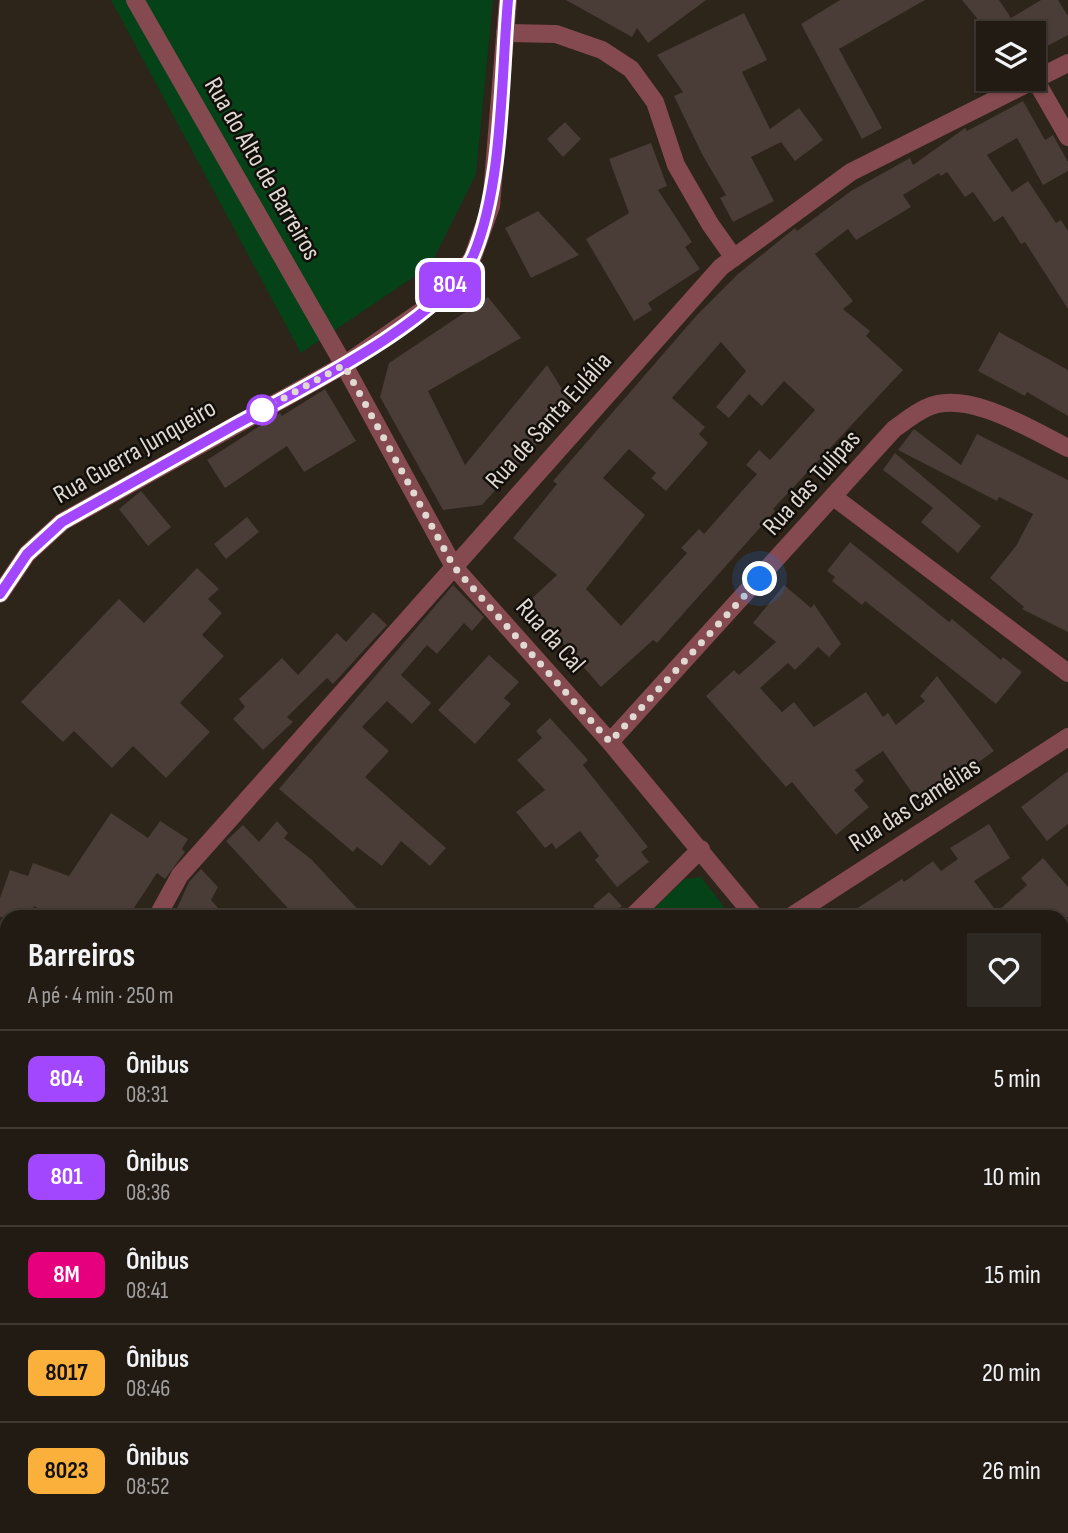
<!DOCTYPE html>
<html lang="pt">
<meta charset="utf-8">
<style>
:root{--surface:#221b14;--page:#2e2822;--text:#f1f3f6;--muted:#a2a1a0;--line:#3f3934}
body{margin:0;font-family:"Sofia Sans Condensed",sans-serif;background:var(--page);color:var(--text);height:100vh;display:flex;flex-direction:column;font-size:26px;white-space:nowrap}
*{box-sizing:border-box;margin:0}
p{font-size:23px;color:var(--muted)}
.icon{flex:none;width:38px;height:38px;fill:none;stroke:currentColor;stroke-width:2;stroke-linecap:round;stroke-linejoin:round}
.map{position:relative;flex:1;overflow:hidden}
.side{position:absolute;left:0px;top:910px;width:1069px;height:623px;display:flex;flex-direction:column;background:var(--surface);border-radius:21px 21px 0 0;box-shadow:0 2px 5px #0004,0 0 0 2px var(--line)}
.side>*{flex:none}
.badge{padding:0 14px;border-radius:10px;font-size:24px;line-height:46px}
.controls{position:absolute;left:976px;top:21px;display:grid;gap:14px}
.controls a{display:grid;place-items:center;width:70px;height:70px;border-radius:0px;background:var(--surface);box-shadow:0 2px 5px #0004,0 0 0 2px var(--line);font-size:35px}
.you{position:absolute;width:35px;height:35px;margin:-18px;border:5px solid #fff;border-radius:50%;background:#1a73e8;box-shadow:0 0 0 10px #1a73e833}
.map>.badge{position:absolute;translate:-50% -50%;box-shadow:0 0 0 4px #fff}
.round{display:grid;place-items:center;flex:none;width:74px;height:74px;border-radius:0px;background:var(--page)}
.overview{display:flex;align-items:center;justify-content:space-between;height:119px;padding:0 28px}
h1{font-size:33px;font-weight:700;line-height:52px}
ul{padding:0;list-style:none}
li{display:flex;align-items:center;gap:21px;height:98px;padding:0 28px;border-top:2px solid var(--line)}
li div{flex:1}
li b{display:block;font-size:26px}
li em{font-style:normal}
li .badge{min-width:77px;font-weight:700;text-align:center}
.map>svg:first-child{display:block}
.green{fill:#054218}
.building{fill:#4a3c37;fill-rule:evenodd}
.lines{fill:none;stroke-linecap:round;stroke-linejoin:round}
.path{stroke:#7a726a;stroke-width:3.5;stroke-dasharray:3.5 3.5;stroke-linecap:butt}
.minor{stroke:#854a4f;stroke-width:18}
.tertiary{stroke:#854a4f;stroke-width:18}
.line-casing{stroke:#fff;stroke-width:16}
.line{stroke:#a347ff;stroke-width:10}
.walk{stroke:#dfd9d2;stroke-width:7;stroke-dasharray:0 12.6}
.stop-dot{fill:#fff;stroke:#a347ff;stroke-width:3.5}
.labels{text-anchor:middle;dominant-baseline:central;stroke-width:5;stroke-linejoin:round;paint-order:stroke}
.street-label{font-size:26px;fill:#dfd9d2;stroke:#120e0a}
</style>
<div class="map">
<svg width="1068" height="1533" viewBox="0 0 1068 1533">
<rect width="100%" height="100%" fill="#2d241a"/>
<path class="green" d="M111 0H493L476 174 430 266 301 353Z
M701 877 732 917H646L684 879Z
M0 1260 7 1264V1390L0 1394Z
M1062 1338 1068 1344V1533H135L141 1526H1062Z"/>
<path class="building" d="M566 0H706L648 43 637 28 632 37Z
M840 0H925L839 49 882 128 862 139 801 24Z
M962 0H999L1011 18 1041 0H1058L1068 16V35L1034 53V33H989Z
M744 13 767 60 742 72 770 129 799 108 823 140 795 161 781 142 751 157 774 201 733 222 720 198 726 195 703 156 674 96 683 92 657 55Z
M1023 101 1045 140 1053 135 1068 162V171L1043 185 1017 138 987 155 1012 192 1028 181 1056 223 1061 220 1068 231V309L1025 242 1021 244 1003 216 994 222 973 192 965 197 947 172 941 176 939 173 903 195 911 207 856 240 848 229 815 254 853 301 843 309 870 331 866 336 903 370 773 509 775 511 657 643 653 640 601 687 527 603 557 575 513 538 557 484 553 481 697 315 738 274 795 228 797 231 851 191 910 158 913 165 965 128 967 131ZM721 342 746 371 716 407 729 418 749 394 762 406 784 381 815 410 770 460 759 450 746 465 757 474 704 534 699 529 681 548 687 553 621 626 586 589 645 515 603 478 629 449 656 473 651 478 666 491 708 443 699 434 705 427 672 398Z
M565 122 581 139 563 157 547 139Z
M651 143 667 186 658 190 692 242 685 247 700 269 648 303 652 310 634 321 586 239 629 213 609 159Z
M538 211 579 255 531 278 505 228Z
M488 297 521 338 428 391 465 465 547 365 572 405 482 505 443 510 380 397 389 363Z
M999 332 1068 370V416L1027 392 1025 396 978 371Z
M325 389 356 441 304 472 287 446 225 488 207 460 269 420 280 413 282 416Z
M914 429 961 465 977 434 1068 480V632L1022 609 1024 607 990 578 1016 546 1033 514 999 497 997 501 898 450Z
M895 453 981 526 958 553 921 522 933 508 883 470Z
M141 491 171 527 148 546 119 509Z
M247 517 259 532 226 559 214 544Z
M850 542 949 622 952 619 1001 660 1003 657 1022 672 996 704 865 601 862 605 832 581 835 577 827 571Z
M197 568 219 589 208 599 222 613 202 635 224 656 180 703 210 732 166 778 133 746 112 768 74 731 63 742 21 702 119 599 144 623Z
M453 585 484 617 472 631 464 623 437 654 427 645 401 675 431 703 412 724 387 701 362 727 389 751 365 777 446 848 430 866 401 841 382 866 357 847 353 852 279 789Z
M784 585 811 608 814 604 841 644 829 657 818 647 795 670 788 663 760 688 782 712 794 702 814 727 866 692 883 717 888 713 896 725 925 701 920 696 937 676 994 751 920 804 883 751 855 770 864 781 854 790 869 807 836 835 792 782 786 787 706 696 734 670 739 675 776 642 753 623Z
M373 612 387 625 333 684 327 678 287 717 293 722 263 750 233 719 245 707 239 699 282 658 298 675 337 633 346 642Z
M489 655 519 682 504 698 511 704 475 744 438 710Z
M550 718 588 760 583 765 648 847 641 852 649 862 617 887 595 860 599 856 580 831 556 849 552 843 545 848 516 812 545 790 517 760 542 738 536 731Z
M1068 771V824L1047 841 1021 807Z
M111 813 148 838 160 821 188 839 182 849 185 852 165 879 157 873 128 917H51L34 906 31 917H0V898L10 870 28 876 33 863 69 876Z
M277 821 288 833 284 838 311 859 365 917H296L226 841 243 825 259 842Z
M989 824 1010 858 974 881 997 912 1027 885 1021 878 1043 858 1068 887V917H844L902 879 904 882 933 861 941 871 958 859 950 848Z
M201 869 218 887 211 900 226 917H173L189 882Z
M609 892 622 906 609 917H603L593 906Z"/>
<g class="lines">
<path class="path" d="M341 1526 345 1533"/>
<path class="minor" d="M505 33 556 34 602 50 631 69 655 102 676 165 710 224 734 258
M1036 81 1068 137
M344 365 454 567 610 742 755 917
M835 498 1068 673
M610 742 894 429C904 422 915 413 926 408 966 388 1032 430 1068 448
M157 917 180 875 721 267 851 172 1068 63
M632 917 701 849
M790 917 1068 737
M1062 980 1068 976
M1062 1315 1068 1323
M0 1482 7 1478"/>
<path class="tertiary" d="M135 0 344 365
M0 594 27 554 62 522 344 365 436 301 472 259 491 206 508 0"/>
</g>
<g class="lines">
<g class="line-casing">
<path id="line" d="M0 594 27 554 62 522C119 490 176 458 233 426 295 392 445 319 473 256 503 186 501 78 508 0"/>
</g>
<use href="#line" class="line"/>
<path class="walk" d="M262 410 344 365 454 567 610 742 760 579"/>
</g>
<circle class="stop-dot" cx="262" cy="410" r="14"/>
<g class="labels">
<g class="street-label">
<text transform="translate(262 169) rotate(60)">Rua do Alto de Barreiros</text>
<text transform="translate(549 421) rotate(-48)">Rua de Santa Eulália</text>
<text transform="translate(135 452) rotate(-30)">Rua Guerra Junqueiro</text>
<text transform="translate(812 483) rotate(-48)">Rua das Tulipas</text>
<text transform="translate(550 636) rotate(48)">Rua da Cal</text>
<text transform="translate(915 805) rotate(-33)">Rua das Camélias</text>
</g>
</g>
</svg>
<div class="controls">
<a><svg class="icon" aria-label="layers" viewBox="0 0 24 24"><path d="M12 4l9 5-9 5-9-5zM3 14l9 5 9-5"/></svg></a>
</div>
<div class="you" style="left:760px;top:579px"></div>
<b class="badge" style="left:450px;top:285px;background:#a347ff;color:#fff">804</b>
<section class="side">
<div class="overview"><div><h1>Barreiros</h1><p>A pé · 4 min · 250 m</p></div><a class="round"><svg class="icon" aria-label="heart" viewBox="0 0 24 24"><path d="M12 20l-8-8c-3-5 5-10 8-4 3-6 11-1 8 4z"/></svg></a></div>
<ul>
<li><span class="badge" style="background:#a347ff;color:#fff">804</span><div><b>Ônibus</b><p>08:31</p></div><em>5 min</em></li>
<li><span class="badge" style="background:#a347ff;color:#fff">801</span><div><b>Ônibus</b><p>08:36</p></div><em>10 min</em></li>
<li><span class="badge" style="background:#e6007e;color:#fff">8M</span><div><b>Ônibus</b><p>08:41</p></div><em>15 min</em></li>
<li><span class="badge" style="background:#fbb03b;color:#111">8017</span><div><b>Ônibus</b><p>08:46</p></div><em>20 min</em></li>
<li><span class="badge" style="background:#fbb03b;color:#111">8023</span><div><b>Ônibus</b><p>08:52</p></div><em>26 min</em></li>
</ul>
</section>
</div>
